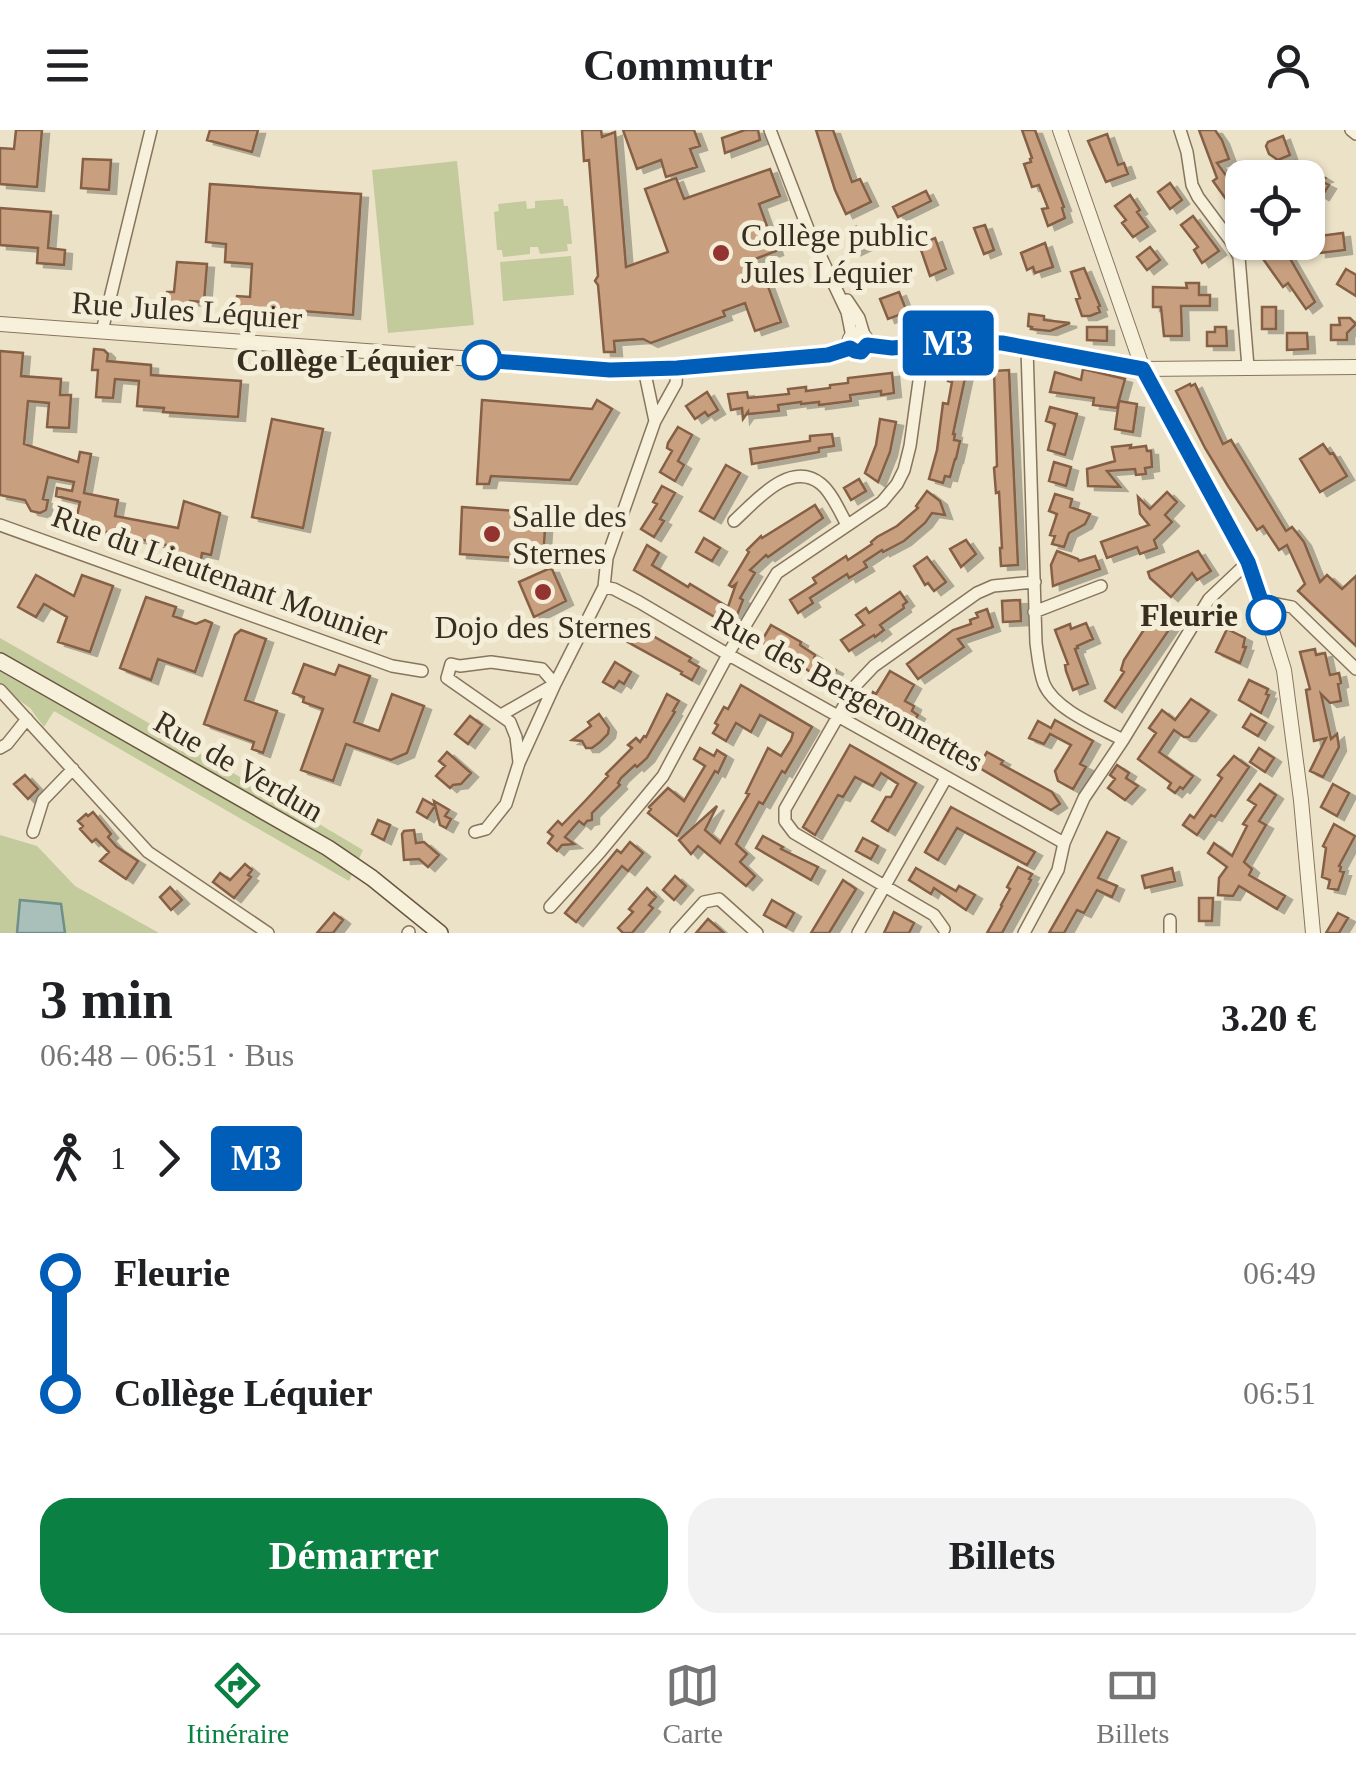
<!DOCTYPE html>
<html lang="fr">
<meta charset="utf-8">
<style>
:root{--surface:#fff;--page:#f2f2f2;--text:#202124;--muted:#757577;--line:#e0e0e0;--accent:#0b8043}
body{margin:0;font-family:"Times New Roman",serif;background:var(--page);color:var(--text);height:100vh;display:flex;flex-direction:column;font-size:38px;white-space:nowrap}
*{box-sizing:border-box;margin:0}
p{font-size:32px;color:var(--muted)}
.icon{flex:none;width:55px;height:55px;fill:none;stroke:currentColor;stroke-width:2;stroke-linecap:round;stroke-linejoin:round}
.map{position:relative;height:803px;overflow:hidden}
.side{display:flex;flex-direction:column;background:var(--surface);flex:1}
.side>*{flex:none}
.badge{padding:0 20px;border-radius:8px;font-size:35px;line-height:65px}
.tools{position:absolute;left:1225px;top:30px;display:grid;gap:20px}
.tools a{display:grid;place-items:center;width:100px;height:100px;border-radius:20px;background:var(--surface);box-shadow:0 2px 8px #0004;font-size:50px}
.map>.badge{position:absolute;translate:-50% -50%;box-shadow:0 0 0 5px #fff}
.legs{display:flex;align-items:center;gap:15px;height:110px;padding:0 40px;font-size:32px}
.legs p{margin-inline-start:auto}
.summary{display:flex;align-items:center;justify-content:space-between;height:170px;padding:0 40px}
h1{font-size:55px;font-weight:700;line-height:75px}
.action{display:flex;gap:20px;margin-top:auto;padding:20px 40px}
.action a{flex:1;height:115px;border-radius:30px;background:var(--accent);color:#fff;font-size:40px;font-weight:700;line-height:115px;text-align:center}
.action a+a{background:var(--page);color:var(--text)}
ul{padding:0 40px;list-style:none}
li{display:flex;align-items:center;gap:35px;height:120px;font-size:38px}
li i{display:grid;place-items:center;width:15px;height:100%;margin:0 12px;background:currentColor}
li i::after{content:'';width:25px;height:25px;margin:-12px;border:8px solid;border-radius:50%;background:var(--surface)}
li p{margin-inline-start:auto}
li:first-child i{background:linear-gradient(#0000 50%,currentColor 0)}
li:last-child i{background:linear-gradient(currentColor 50%,#0000 0)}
header{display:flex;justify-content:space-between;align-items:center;height:130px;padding:0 40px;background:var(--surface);font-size:45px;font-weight:700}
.tab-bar{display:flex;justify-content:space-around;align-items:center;height:140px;border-top:2px solid var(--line);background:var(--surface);font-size:28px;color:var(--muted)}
.tab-bar a{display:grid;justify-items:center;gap:5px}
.tab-bar .current{color:var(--accent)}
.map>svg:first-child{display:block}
.green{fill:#c3ca9c}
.water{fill:#a9c0ba;stroke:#6f8f88;stroke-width:2.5}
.building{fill:#c8a080;stroke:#856045;stroke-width:2.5;filter:url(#shadow)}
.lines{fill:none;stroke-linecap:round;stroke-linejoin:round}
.minor-casing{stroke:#87755e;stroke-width:14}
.tertiary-casing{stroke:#87755e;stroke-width:16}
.secondary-casing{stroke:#695641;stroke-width:18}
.minor{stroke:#f7f0db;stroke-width:11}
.tertiary{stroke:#f7f0db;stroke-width:14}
.secondary{stroke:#f7f0db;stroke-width:15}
.line-1-casing{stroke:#fff;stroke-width:22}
.line-1{stroke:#005eb8;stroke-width:15}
.poi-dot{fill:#933431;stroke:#f4edd7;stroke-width:4}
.stop-1-dot{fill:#fff;stroke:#005eb8;stroke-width:5}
.labels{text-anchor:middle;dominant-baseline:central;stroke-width:10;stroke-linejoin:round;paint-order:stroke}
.poi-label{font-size:32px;fill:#382d21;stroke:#f4edd7;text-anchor:start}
.street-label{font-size:32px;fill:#382d21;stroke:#f4edd7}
.stop-label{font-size:32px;font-weight:bold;fill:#382d21;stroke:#f4edd7;text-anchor:end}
</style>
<header><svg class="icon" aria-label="menu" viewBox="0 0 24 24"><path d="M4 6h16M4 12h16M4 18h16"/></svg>Commutr<svg class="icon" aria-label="person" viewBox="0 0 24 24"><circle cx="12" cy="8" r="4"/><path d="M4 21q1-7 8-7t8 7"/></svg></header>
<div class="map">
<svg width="1356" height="803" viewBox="0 0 1356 803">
<defs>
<filter id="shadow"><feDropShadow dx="7" dy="4" stdDeviation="0" flood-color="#0004"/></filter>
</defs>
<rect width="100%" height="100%" fill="#ece2c8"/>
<path class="green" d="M457 31 474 195 388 203 372 40Z
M563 69 564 76H568L572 114H567L568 121 540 124 538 117H530V124L503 127 502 120H497L494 82 499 81 498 74 526 71 527 79 535 78V71Z
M571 126 574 165 503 171 500 132Z
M0 508 147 592 363 720 349 751 54 581 44 597 30 578 0 557Z
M0 705 37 716 75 756 159 803H65L60 774 21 770 17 803H0Z"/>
<path class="water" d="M20 770 61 774 65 803H17Z"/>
<path class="building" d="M16 0H42L37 57 0 54V18L14 19Z
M210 0H258L252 22 207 10Z
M582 0H601L602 7 615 2 626 137 668 122 645 59 676 48 684 69 770 39 780 66 759 74 776 121 742 134 749 154 765 148 781 192 755 201 745 173 723 181 725 186 651 213 643 209 614 211 615 222H604L598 155 595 151 598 146 589 30 584 31Z
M623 0H694L700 16 690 19 697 37 666 47 661 30 637 39Z
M745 0H758L760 10 725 23 722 8Z
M816 0H833L852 52 860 49 871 72 846 84 835 60Z
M1022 0H1035L1064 77 1062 78 1065 88 1048 96 1042 79 1048 78 1039 55 1032 57 1024 34 1031 32 1030 29 1032 28Z
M1199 0H1215L1222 10 1229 29 1217 33 1242 68V98L1230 81 1233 79 1213 51 1217 48Z
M1107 4 1118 35 1124 33 1128 44 1106 52 1088 11Z
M1283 6 1290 25 1278 30 1269 24 1266 16 1268 12Z
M83 29 111 30 109 60 81 58Z
M1296 31 1325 48 1319 50 1329 55 1322 66 1308 57V48H1285Z
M1170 53 1182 70 1170 79 1158 62Z
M210 54 361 64 353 185 289 180 288 188 235 185 237 166 250 167 252 134 225 132 226 114 206 112Z
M926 61 931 71 898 87 893 77Z
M1130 65 1140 80 1137 82 1148 97 1133 107 1122 93 1126 90 1115 76Z
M0 78 51 82 48 118 65 120 64 135 37 133 38 118 0 115Z
M1193 86 1219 121 1202 133 1194 120 1198 117 1181 95Z
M985 95 994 120 984 124 974 98Z
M856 97 858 101 867 98 873 112 854 121 846 102Z
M1343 103 1345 120 1319 123V106Z
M935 108 946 139 930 146 919 114Z
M1251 112H1272L1279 122 1284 118 1315 172 1306 179 1288 153 1283 157Z
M1045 113 1053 137 1035 143 1033 137 1027 140 1021 123Z
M1150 117 1160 130 1147 140 1137 127Z
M177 132 207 134 204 172 190 171 189 178 165 176 167 162H174Z
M1084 138 1100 176 1098 177 1100 182 1090 186H1082L1076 169 1080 168 1071 142Z
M1346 139 1356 145V166L1337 154Z
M1186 153H1199V165H1210V176H1181L1182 206H1164L1161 177H1153V157L1187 158Z
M899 162 907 182 888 189 880 169Z
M1262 177H1276V199H1262Z
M1029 184 1044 186V190L1070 193 1050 201 1031 199 1032 197 1028 196Z
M1339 188H1350L1356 194 1347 203V210H1331V195H1340Z
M1087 197H1107V211L1087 210Z
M1215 197H1226L1227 216H1207V202H1215Z
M1287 203H1307L1308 219 1287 220Z
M94 219 104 220 108 224 107 231 151 235V245L241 251 238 287 163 282 164 278 137 276 139 251 115 249 113 268 96 267 98 240H92Z
M0 221 23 223 21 246 61 249 60 265H71L69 298 47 297 49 273 28 271 24 314 78 332 80 322 91 324 84 363 118 370 115 386 178 398 184 371 220 383 211 425 202 423 200 436 178 432 172 430 175 417 75 395 80 372 56 366 57 358 72 361 74 352 48 347 43 369 48 370 46 380 40 383 31 381 25 370 0 365Z
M950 236 967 239 953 304H955L954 310 960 311 956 329H955L950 347 945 346 943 353 929 349 937 320 943 273 948 274 952 252 948 251Z
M1083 239 1125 249 1117 278 1093 275 1094 268 1050 262 1055 242 1081 250Z
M1009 240 1018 435 1001 436 1000 418H1002L999 362 996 363 994 338 997 336 994 241Z
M892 243 894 263 881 265V261L850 265 851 271 819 275V272L801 274V272L778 275 779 281 748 284V282L743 289 742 278 731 280 728 264 747 262 748 268 789 264 788 259 806 257V261L830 258V255L848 253V248Z
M1190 254 1191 256 1195 254 1223 314 1231 310 1286 401 1292 397 1304 412 1320 452 1327 445 1342 459 1356 446V516L1298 461 1305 454 1287 415 1279 420 1263 396 1257 400 1228 356 1205 318 1176 261Z
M707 262 718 280 708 286 705 282 695 289 686 276Z
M482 270 592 279 597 270 612 279 570 350 491 346 489 354H477Z
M1119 271 1137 274 1133 302 1115 299Z
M1050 277 1077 284 1065 325 1048 320 1055 294 1046 291Z
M272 289 323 299 303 398 252 387Z
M880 289 896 292 890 322 878 352 865 343 876 315Z
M678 297 692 305 678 331 684 335 675 351 660 342 672 321 667 318 668 313Z
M832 304 834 316 819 318V322L752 334 750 319 810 311V306Z
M1323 314 1330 324 1333 323 1347 346 1320 362 1300 329Z
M1131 315 1130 318 1146 316 1147 321H1151L1152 337 1145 338 1146 344 1136 345 1135 339 1107 341 1120 357 1088 356 1087 339 1115 331 1112 317Z
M1054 332 1071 337 1066 356 1049 351Z
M726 335 740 343 714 389 700 381Z
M859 349 866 361 851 370 844 358Z
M662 356 675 363 660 389 664 391 654 407 641 399 657 374 653 372Z
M927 361 940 371 945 385 932 383 925 393 904 411 883 422 882 420 864 432 867 437 849 448 847 444 810 468 813 473 798 483 790 470 816 453 813 448 846 426 848 430 872 414 871 412 877 407 897 396 918 378 916 376Z
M1167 362 1177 372 1165 385 1172 392 1154 410 1157 418 1140 424 1137 417 1107 428 1101 412 1149 395 1140 384 1138 367 1150 379Z
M1055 364 1072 369 1070 377 1090 384 1085 394 1069 403 1064 417 1052 414 1055 406 1050 405 1057 384 1049 381Z
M815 375 823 388 768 427 766 425 750 440 755 443 740 468 743 470 737 485 731 483 725 493 634 440 647 415 659 423 652 435 688 457 690 454 728 477 736 454 732 457 729 455 749 422 747 420 761 406 762 408Z
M462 377 546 383 543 430 460 424Z
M704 408 720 418 712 431 696 422Z
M966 410 976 424 961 437 950 419Z
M1057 421 1078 429 1079 431 1095 426 1100 439 1053 456 1051 435Z
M1198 421 1211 441 1197 450 1192 443 1171 467 1150 448 1148 442Z
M927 427 946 452 934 461 928 453 925 455 914 436Z
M548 439H552L566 471 534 487 519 452Z
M36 445 74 466 82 445 113 456 90 522 58 512 67 487 44 474 36 487 18 477Z
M900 462 907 472 903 475 904 478 880 495 884 500 875 507 874 505 849 521 841 510 864 495 856 485 866 478 869 483Z
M146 467 176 477 173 486 196 494 205 490 212 493 195 542 158 529 151 550 120 538Z
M1020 470 1021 491 1003 492 1002 471Z
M1164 477 1175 484 1170 493 1173 494 1115 578 1105 571 1124 542 1121 540 1124 530 1147 495 1151 498Z
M987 479 993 497 958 509 964 517 918 549 907 534 953 500 971 494 970 490 978 487 976 483Z
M627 491 691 528 689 531 699 537 692 550 681 544 682 542 626 511 629 507 620 501Z
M1086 493 1093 509 1077 516 1078 518 1075 519 1088 554 1073 560 1066 541 1065 535 1068 534 1055 500 1070 494 1071 499Z
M771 495 801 512 800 515 815 525 814 528 836 540 829 553 761 512Z
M1227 499 1245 508 1243 517H1246L1240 533 1216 522Z
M241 500 266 509 245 570 277 581 263 623 252 619 254 612 204 594 235 505Z
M1315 519 1316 525 1325 523 1330 545 1339 543 1341 553 1338 554 1341 571 1330 573 1321 564 1331 609 1337 604 1339 617 1323 647 1310 641 1326 608 1314 611 1306 560 1310 559 1300 522Z
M615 532 631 542 624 554 619 551 614 558 603 552Z
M304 534 335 545 339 535 370 546 354 592 379 601 392 564 424 576 407 623 391 630 346 614 333 651 301 640 323 579 303 572 304 567 293 563Z
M890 541 914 555 905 571 914 576 912 581 918 585 910 598 867 573 873 562 876 564Z
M1249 550 1268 559 1266 564 1269 565 1261 583 1239 570Z
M741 555 812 597 785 643 782 641 763 674 759 672 736 714 747 724 740 732 755 746 746 756 698 716 691 724 679 710 717 676 705 700 720 713 749 664 746 663 768 618 781 626 791 610 793 603 760 585 751 602 736 593 726 611 713 603 718 595 715 593 724 577 728 579Z
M667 564 679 571 673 581 675 582 647 628 637 637 635 635 621 648 618 653 620 655 592 683V690L587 691 584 695 579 691 565 707 574 714 562 715 557 721 548 713 553 706 548 702 558 691 562 695 585 671 608 646 606 644 632 618 628 615 636 608 640 612 644 606 646 607Z
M1191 569 1209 581 1189 607H1184L1174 600 1159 622 1193 646 1183 659 1180 657 1175 663 1168 658 1171 653 1138 629 1156 603 1149 598 1162 580 1175 590Z
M599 584 609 598 608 604 600 612 592 618H586L582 611 572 610 591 596 588 592Z
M1251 584 1266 593 1258 606 1243 597Z
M470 586 482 595 468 614 455 604Z
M1055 590 1093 611 1080 634 1086 637 1073 659 1058 651 1055 641 1071 615 1050 604 1044 614 1029 608 1038 591 1051 598Z
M850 615 916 653 888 701 872 691 886 667H891L898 654 881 643 873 656 855 647 843 667 838 665 815 705 803 697Z
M700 618 714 626 717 620 726 626 718 643 715 641 677 706 648 683 651 679 649 677 668 658 684 671 705 636 694 629Z
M1259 618 1274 628 1265 642 1250 632Z
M447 622 471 643 461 654 453 655 450 658 436 646 445 636 439 631Z
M987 622 1003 631 1001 634 1052 662 1060 674 1051 680 978 637Z
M1234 626 1249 637 1215 687 1211 685 1197 705 1183 695 1190 685 1194 688 1222 648 1218 645Z
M1117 635 1129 643 1126 648 1138 656 1125 670 1108 658 1115 649 1110 645Z
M25 645 38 659 28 669 14 654Z
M1260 654 1276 665 1259 691 1266 695 1244 732 1252 739 1249 745 1285 766 1277 779 1239 756 1233 766 1218 765 1219 748 1227 737 1208 723 1214 713 1232 726 1247 696 1243 694 1256 675 1248 670Z
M1333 654 1349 663 1337 686 1321 677Z
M423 669 435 676 427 688 417 682Z
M434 671 449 680 445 686 451 689 446 698 440 695Z
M951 677 1035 722 1027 735 957 698 938 730 925 722Z
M93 682 111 704 108 707 117 717 138 731 126 749 100 731 109 722 96 709 92 712 80 699 83 696 78 691 86 684 88 686Z
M378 690 390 695 384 710 372 704Z
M1334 694 1355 706 1339 736 1341 737 1340 741 1344 742 1338 760 1328 758 1330 750 1322 747 1326 718 1323 716Z
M414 700 416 713 424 712 439 725 428 737 419 729 404 730 402 704 404 701Z
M1107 702 1119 708 1098 748 1117 756 1112 767 1097 760 1084 783 1077 780 1064 803H1049Z
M763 706 783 717 781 719 818 737 811 750 756 718Z
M863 708 878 716 871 729 856 721Z
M630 712 643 723 628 741 622 736 576 792 565 783 617 720 621 723Z
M245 734 252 740 248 745 251 747 234 768 213 752 220 743 230 750Z
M1018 737 1032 744 1029 749 1031 750 1002 803H987L1002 776 1001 775 1010 759 1007 757Z
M916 738 956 761 959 756 975 765 966 780 934 758 931 764 909 750Z
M1172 738 1175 751 1145 758 1142 746Z
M675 746 686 756 674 770 663 760Z
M843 750 856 759 829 803H811Z
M170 757 182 770 171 780 160 767Z
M647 758 656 767 649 775 653 778 632 803H623L618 798 633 782 629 779Z
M1199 768H1213L1212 791H1199Z
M772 770 794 783 786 797 764 785Z
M894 782 914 793 909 803H884Z
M334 783 343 790 333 803H317Z
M1338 783 1348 788 1339 803H1326Z
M708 789 724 803H696Z"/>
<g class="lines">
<g class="minor-casing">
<path id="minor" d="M770 0 810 104 847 182 852 207
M1180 0 1187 22 1192 55 1198 67 1230 110 1239 127 1248 237
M1351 0 1356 4
M847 170 859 188 865 208
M102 201 151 0
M1027 218 1036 513C1038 527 1039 541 1044 554 1055 580 1099 597 1123 610
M644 239 655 291 676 253 677 238
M734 391C755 372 790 329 821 354 832 363 840 382 847 395
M0 395 392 536 422 541
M604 457 614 459 639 472 729 525 1064 713
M1261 471 1292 477 1356 539
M1034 482 1101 456
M0 560 148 722 268 803
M501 585 555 554 542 539 491 532 460 536 451 534 447 548 510 592 516 607 519 632
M0 618 7 614 27 589
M33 702 43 670 73 639
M475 702 486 699 506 674 519 633 555 554 604 457 607 428 655 291
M550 777 600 722 663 646 731 519 777 443 882 372 897 354 904 340 910 316 924 215
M1170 790V803
M944 799 934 785 794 703 785 691V679L856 555 874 536 977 463 993 456 1035 452
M408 803 409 802
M676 803 704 772 719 769 757 803
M858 803 946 648
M1024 803 1058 740 1064 713 1084 668 1123 610 1209 469 1248 432"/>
</g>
<g class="tertiary-casing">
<path id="tertiary" d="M1060 0 1143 239 1248 432 1268 488 1284 540 1301 670 1313 803
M0 194 610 239C654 239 698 237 743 234 779 231 816 229 851 217
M849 213a9 9 0 1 1 18 0a9 9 0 1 1-18 0Z
M867 215 892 218 969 212 1002 213 1143 239 1356 237"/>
</g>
<g class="secondary-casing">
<path id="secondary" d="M0 531 328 718 372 748 440 803"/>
</g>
<use href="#minor" class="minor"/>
<use href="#tertiary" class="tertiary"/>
<use href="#secondary" class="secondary"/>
</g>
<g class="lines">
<g class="line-1-casing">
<path id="line-1" d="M482 230 610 240 677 238 828 225 850 218 855 221 861 222 867 215 892 218 969 212 1002 213 1143 239 1248 432 1266 485"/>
</g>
<use href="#line-1" class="line-1"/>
</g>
<g class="poi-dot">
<circle cx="721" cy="123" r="10"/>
<circle cx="492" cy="404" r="10"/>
<circle cx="543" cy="462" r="10"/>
</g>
<g class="stop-1-dot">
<circle cx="482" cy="230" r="18"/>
<circle cx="1266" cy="485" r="18"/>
</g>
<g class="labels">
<g class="poi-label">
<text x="741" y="105">Collège public<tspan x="741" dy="37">Jules Léquier</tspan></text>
<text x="512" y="386">Salle des<tspan x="512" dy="37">Sternes</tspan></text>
<text x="543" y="497" text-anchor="middle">Dojo des Sternes</text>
</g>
<g class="street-label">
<text transform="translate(187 180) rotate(4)">Rue Jules Léquier</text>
<text transform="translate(220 445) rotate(20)">Rue du Lieutenant Mounier</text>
<text transform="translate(848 560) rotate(29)">Rue des Bergeronnettes</text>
<text transform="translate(239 636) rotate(30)">Rue de Verdun</text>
</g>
<g class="stop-label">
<text x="454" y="230">Collège Léquier</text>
<text x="1238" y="485">Fleurie</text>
</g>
</g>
</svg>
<div class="tools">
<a><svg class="icon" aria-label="locate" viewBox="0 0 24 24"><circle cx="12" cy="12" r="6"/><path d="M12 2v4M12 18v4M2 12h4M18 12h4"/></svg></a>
</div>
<b class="badge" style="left:948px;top:213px;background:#005eb8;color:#fff">M3</b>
</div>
<section class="side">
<div class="summary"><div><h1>3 min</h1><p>06:48 – 06:51 · Bus</p></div><b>3.20 €</b></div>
<div class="legs"><svg class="icon" aria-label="walk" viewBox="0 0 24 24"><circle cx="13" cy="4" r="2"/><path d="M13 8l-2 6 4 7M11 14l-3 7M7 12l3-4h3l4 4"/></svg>1<svg class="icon" aria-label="forward" viewBox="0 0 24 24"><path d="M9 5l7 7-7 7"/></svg><b class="badge" style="background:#005eb8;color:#fff">M3</b></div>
<ul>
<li><i style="color:#005eb8"></i><b>Fleurie</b><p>06:49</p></li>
<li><i style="color:#005eb8"></i><b>Collège Léquier</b><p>06:51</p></li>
</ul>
<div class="action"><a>Démarrer</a><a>Billets</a></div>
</section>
<nav class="tab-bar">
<a class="current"><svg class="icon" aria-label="directions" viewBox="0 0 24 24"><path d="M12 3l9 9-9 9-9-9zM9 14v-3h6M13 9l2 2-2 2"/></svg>Itinéraire</a>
<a><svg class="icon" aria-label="map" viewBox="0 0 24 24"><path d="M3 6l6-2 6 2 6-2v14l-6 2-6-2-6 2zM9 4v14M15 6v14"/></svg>Carte</a>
<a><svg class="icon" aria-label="tickets" viewBox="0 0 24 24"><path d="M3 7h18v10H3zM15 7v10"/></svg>Billets</a>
</nav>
